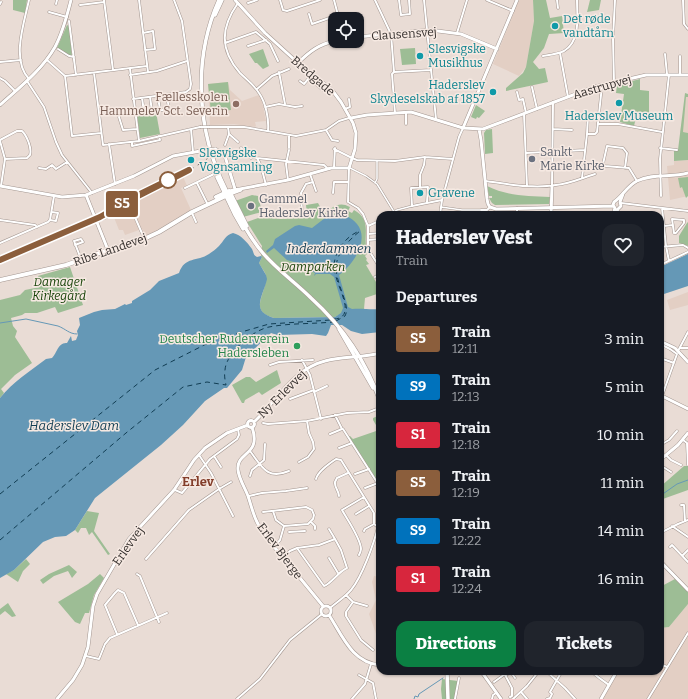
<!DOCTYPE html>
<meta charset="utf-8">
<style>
:root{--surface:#171b24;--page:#20242c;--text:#f1f3f6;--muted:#9ea1a6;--accent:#0b8043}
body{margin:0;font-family:Bitter,serif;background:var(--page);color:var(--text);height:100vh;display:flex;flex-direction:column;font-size:15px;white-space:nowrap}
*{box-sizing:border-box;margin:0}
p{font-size:13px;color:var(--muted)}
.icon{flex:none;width:22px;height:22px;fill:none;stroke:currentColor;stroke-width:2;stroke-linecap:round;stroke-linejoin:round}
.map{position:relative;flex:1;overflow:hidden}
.side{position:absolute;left:376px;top:211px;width:288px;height:464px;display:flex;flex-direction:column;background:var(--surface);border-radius:12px;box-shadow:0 1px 3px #0004}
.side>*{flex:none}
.badge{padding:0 8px;border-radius:3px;font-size:14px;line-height:26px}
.tools{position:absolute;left:328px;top:12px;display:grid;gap:8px}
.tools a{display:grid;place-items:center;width:36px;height:36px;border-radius:8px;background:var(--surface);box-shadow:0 1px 3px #0004;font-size:20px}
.map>.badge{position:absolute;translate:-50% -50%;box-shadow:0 0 0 2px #fff}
h2{padding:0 20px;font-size:15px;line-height:36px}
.round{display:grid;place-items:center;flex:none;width:42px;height:42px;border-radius:12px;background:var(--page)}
.headline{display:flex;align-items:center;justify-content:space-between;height:68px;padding:0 20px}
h1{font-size:19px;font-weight:800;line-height:30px}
.primary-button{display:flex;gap:8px;margin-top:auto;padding:8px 20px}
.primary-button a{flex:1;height:46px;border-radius:12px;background:var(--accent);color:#fff;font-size:16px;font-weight:800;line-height:46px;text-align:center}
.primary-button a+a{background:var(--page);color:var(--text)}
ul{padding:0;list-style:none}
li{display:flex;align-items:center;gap:12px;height:48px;padding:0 20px}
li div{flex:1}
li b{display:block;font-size:15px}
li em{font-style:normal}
li .badge{min-width:44px;font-weight:700;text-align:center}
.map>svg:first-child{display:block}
.built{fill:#e3cfc4}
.green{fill:#9dbd95}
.water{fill:#6598b6}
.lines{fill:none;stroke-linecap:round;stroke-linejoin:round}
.stream{stroke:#6598b6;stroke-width:1}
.ferry{stroke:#113d53;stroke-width:1;stroke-dasharray:5 4;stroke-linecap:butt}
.pedestrian-casing{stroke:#a39690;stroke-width:2.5}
.minor-casing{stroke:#a39690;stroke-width:3}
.tertiary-casing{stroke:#a39690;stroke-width:4}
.secondary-casing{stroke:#a39690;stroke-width:4.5}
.primary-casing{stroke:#a39690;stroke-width:5}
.pedestrian{stroke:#fff;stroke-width:1.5}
.minor{stroke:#fff;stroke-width:2}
.tertiary{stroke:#fff;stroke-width:3}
.secondary{stroke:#fff;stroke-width:3.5}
.primary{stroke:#fff;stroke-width:4}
.rail{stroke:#706965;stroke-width:1;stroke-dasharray:5 5;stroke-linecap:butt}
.minor-bridge-casing{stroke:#a39690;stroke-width:3;stroke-linecap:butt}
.tertiary-bridge-casing{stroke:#a39690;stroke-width:4;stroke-linecap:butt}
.minor-bridge{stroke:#fff;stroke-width:2}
.tertiary-bridge{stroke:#fff;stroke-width:3}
.line-casing{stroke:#fff;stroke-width:9}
.line{stroke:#8b5e3c;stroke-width:6}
.culture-dot{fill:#0f9aa8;stroke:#f6e9e2;stroke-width:1.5}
.education-dot{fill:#8d6e63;stroke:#f6e9e2;stroke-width:1.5}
.worship-dot{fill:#6b7280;stroke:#f6e9e2;stroke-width:1.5}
.stop-dot{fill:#fff;stroke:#8b5e3c;stroke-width:2}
.leisure-dot{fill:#2e9e5b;stroke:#f6e9e2;stroke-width:1.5}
.labels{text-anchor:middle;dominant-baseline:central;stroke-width:3;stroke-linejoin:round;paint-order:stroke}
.culture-label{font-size:12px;fill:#0d838f;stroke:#f6e9e2;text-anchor:start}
.street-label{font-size:12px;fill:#342f2d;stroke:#f6e9e2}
.education-label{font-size:12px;fill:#785e54;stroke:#f6e9e2;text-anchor:end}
.worship-label{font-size:12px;fill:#5b616d;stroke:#f6e9e2;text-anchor:start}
.park-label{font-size:12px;font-style:italic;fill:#0f3d00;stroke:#f6e9e2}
.leisure-label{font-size:12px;fill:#27864d;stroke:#f6e9e2;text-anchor:end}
.water-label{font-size:13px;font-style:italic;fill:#113d53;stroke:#f6e9e2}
.neighbourhood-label{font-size:13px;font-weight:bold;fill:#833e2b;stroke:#f6e9e2}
</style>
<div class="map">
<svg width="688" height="699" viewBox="0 0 688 699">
<rect width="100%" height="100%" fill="#e9dcd5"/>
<path class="built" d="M519 0H533L534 21 526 67 519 76 493 64Z
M228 82 230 90 242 101 259 95 262 101 266 121 255 122 256 126 254 127 234 124 210 125 208 84Z
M686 97H688V133L680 132Z
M688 160V196L670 200 667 166 674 165V161Z
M182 174 187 186 181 188 191 210 158 230 146 236 142 229 125 235 123 230H119L113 215 98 220 97 218Z
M688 292V305L670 310 667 300Z
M374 576 380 577V645L369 614 376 600 372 582Z
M688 604V699H600L616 671H660V628L669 627Z"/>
<path class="green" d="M13 0H27L25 13 13 10Z
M533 0H546L550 18 562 16 564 33 549 34 544 48 533 62 539 69 545 68 548 82 506 91V88L523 73 526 67 534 21Z
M590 0H601L599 10 587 12Z
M67 25 69 26 72 56H70L57 48Z
M415 48 416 64 402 65 400 49Z
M263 49 269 66 263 69 257 63H255L249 54Z
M640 79V90L649 91V113L639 112 637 113 634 126 620 122 624 94 616 93 617 85Z
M228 82 231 110 211 112 208 84Z
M685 93 688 94V97H686L683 132 688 133V160L674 161V151L678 150Z
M476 105 485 111 479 118 477 117 476 119 471 117Z
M156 112 160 134 140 138 137 115Z
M492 129 493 153 485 154 484 133 486 130Z
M688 177V196L686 198 682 187 680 188 678 178Z
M487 186C507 196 527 196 550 197L549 204 495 205 492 203 489 198H492V196H489Z
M252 195 258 196 262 212 243 217 235 201Z
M318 203 324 214 328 211H330V209C338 204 342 203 350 207L348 211 352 213 354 210C374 221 361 237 368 253L365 256 367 259 366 260 369 264 366 265 376 282 380 280V293L365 298 364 309H350L335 317 274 318C248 311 266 295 266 277 266 272 261 268 259 263L262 257 261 256 262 246 247 222 261 217 280 219 301 218V215H307L306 205Z
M688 222V246L679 243V236L687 223Z
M70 267 83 305 58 313 55 307 37 313H25L22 315 11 318 13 326 17 331 15 337 32 363 15 375 1 389 4 393 0 398V300L20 295 25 290 40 287 38 276Z
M277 370 281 383 262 395 259 392 245 400 244 403H242L232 385 246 377H250L256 382Z
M380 409V486L348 437 350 436 353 439 379 430 373 420V418L378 416 377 411Z
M684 466H688V490L660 500V487Z
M87 511 99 513 94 531 110 554 108 555 92 532 89 535 86 528H81L78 533 75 530Z
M26 559 30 564 23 571 18 582 6 574 14 570Z
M69 565 77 572 72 578 68 571 54 576 43 584 40 580 49 574Z
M100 574 104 578 94 595 89 613H85L80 624 75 622 58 602 88 584Z
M675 579 688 592V604L669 627 660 628V587Z
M8 603 16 616 12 617 5 611 0 615V609Z
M442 679 458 681 454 699H442L441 689Z"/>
<path class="water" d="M335 215C345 215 350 216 357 224 370 240 353 265 339 275L348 307 352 309C362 308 370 310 380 309V332L362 334 351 331 342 325H331L328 333 326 336 312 334 277 335 271 333 246 357 242 370 227 388H224L205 401 183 425 161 445 95 498 75 530 66 536 55 537 43 542 14 570 0 578V398C13 382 30 371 46 359L52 358C57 353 58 342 67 343L71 336 72 341 76 340 78 335 77 331 80 325 79 318 94 312 102 310 115 309 125 304 126 305 132 303V301L150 290 159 281 179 273C185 256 197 262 209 254 212 252 216 249 219 246 224 241 225 235 233 233 241 235 247 242 252 249 254 253 253 255 257 257L261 256 262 257 259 263 266 275 267 279C263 297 250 311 274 318L335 317 341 313 343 308 334 277 330 274H316L314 276 315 273 301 264 287 260 274 248 267 253 266 251 273 245 275 239 295 226 299 225 312 228 325 218Z
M688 254V286L664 294 660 293V267Z"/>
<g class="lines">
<path class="stream" d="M0 323 26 319 58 326C66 329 69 334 77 334
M660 496 677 484 688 480
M453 671H454
M414 699 415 696 418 697 419 694 443 678"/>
<path class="ferry" d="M334 319C340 319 345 316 345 310 347 299 333 278 334 264 336 250 345 238 357 232
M336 321 345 316C348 310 346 305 344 298 341 289 336 277 336 267 337 252 349 240 360 231
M0 494 155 370 214 340 269 324 331 320
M0 540 126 433 183 387 207 382 226 385C225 380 224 375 225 370 226 353 253 330 269 327 290 323 312 324 333 322"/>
<g class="pedestrian-casing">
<path id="pedestrian" d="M350 168 366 176 377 184 396 215
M375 183 377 179V161
M441 207 462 210H480
M389 215 397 210 412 206"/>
</g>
<g class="minor-casing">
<path id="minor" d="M29 0C24 23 11 60 29 79
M104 0 113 70
M139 0 148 72
M280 0 283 10 287 11 320 0
M334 0 339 19
M375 0 391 34 394 72 392 74 395 113
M399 0 401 15 410 14 409 0
M424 0 436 119
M487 0 513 11
M557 0 558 8
M683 0 684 24 688 29
M238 3C221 27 219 49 240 73 246 79 254 85 259 93 266 103 269 119 268 131
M248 3 257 0
M0 4 1 2
M56 4 57 0
M80 5 104 2
M49 12 67 17
M309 14 312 24 338 15
M69 21 76 75
M143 33 153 31 155 49 145 50
M457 33 467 0
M225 43 256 32 270 44 278 61
M248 46 266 40
M58 49 69 56 74 57
M560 53 568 97
M665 54 667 74
M543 56C549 55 558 54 564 51 581 41 577 16 577 0
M680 56V75
M47 60 65 76 147 66
M0 62 21 60
M130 69 139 141
M279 72 285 104
M394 72 431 70
M94 73 103 145 139 141 200 127
M130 75 157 71 187 61
M65 76 72 136 101 133
M0 78 5 81 15 91
M27 81 44 107 56 142 62 155 92 193
M300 81 304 84 309 78 323 90 326 86
M614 83 613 38 615 0
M532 87 537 109
M257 89 272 76 289 69
M517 92 519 100 523 99 526 113
M158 96 160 110
M150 97 152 111
M142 98 144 112
M133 99 186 92 190 89 191 84 182 21 174 0
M265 107 279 104 295 107 302 106
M345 109 350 107 349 99
M135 111 120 114 119 117 123 130 137 129
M406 112V124
M135 114 169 109 167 95
M524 114 527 186
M598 124H618L662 132
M210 127H244L296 136 326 130
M191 129 193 152
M553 129 572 130
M326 130 339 121 349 118
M326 130 332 140 338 141
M229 134 238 142
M587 134 588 116
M0 140 17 131H22C27 136 32 148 30 155L27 158 5 159
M0 141 5 159 1 186
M132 142V146L160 140 159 136
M109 144 115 184
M225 145 229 134 228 127
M241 148 251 158
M289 148V135
M660 148 677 150
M334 149 352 158 357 160 395 161 425 157 453 159
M224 153 257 158 324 165 328 169
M526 153 585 150
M257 158 261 166 266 185
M334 167 335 148
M39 168 46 169 52 165 56 169 67 162
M349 168 348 202 358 208 363 214 368 226V249L380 268
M625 168 627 153 623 148 607 146 603 164 605 166 629 168 637 181
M310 174 316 191
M582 178 587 134H595L597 132 602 86
M288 180 286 164 289 150
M485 181C508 184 533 189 556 185 569 184 582 178 595 174
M197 183 207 203
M552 186 553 102
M185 188 212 175
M420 188V175L424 165 425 157
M333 193 334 182H348
M661 196 660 159 669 75
M427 202 428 187 411 188 412 206 442 200
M621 203 688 211
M517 208V215
M662 208 666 246 669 261
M481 210H487L490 207
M192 213 196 222
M302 214 301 193 306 184 313 182
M440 215 442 200 459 137 463 128
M672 219 684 220V223L676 233H674Z
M0 220 35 225 37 227
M50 220 56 221 58 213 52 212
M97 221 129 208H131L144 238
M368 226 379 221
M664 226 673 225
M660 227H664
M368 234 380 233
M368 240 380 239
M0 243 48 222 50 220 54 196
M75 245 83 242 81 239 74 241 81 259
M660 247 683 245 688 248
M660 265 688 252
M375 277 380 274
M378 294H380
M660 344 670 349 677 354 662 396
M681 348H688
M678 351 688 332
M660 358 674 363
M302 360 310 375 321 419
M270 365 279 362 313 360
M314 392 327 386
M290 399 314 390
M335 415 342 429H343L380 487
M660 419 663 457
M263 423 268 424 307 421 347 413 369 412 377 409
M330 434 342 429
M683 440 687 443 688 465
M662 444 669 440 677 431
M339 448 352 443
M250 451C262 467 267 480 289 471
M199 455 211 473 233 516
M666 455 671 460 681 465
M214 456 221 467
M299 462 308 457 314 449 313 442 309 433 307 421
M660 465 671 472
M355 474 369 469
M250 476 252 470 264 460 265 444
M316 479C318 471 329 464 336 459L341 460 374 513V524L378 527
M365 488 378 483
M175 490 182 493 210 459 237 439 239 435 238 429
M249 496 262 493 286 491 307 488
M339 496C339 491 334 487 335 482L337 478 348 473
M380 502 379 506 380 507
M681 505H684L685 521
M263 512 306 507 312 510 314 515 313 519 308 524 284 526 276 520 273 511
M356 514 369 506
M311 522 315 526V529
M378 525 380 513
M672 526 688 537
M329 529 335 539
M364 531 365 529 374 524
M289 532 305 531
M660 533 678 524 688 520
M274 547 280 540 284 526
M670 547 672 545 688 562
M359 555C360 553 361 551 361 549 361 539 347 519 342 510L364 497
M683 555 688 550
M283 557 290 551 297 548 319 545 335 539 341 550 347 568C338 572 331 584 324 586L297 548
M329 558 338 573
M146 559 189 510 219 489 231 482
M137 574 140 576 159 622
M346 595 353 602 346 612V616L361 640 373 650
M353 602 367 606
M330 608C337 602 345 597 351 590 362 577 374 543 378 527
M117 634 105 605 115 593 118 590 124 593 138 625
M86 656 99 659 105 644 110 638 167 613
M660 664 667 667
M503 671 512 688V696L510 697
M546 671 565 688 575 699
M591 671C596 676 602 680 609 685
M511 672 515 678
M359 675 373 683 376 699
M506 675 513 671
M494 682 505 674
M521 692 527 699
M237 699 260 679 290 640 322 614
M352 699 365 684 371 664
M455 699 459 678
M492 699 493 695 496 693
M513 699 527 686 539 671
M547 699 550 698 552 694 550 692 562 671
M648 699 688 633"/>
</g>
<g class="tertiary-casing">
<path id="tertiary" d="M357 37 430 30 461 34 497 49
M298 63C309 52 319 44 335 41
M0 105C20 87 42 70 55 47 63 32 67 16 71 0
M351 118 367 115 411 112 463 128 483 129 594 87 646 75H688
M463 128 517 0
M479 129 481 140 487 199 488 204 490 207 496 209 613 206
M215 149 224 153 235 189
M0 186 62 197 86 195 134 176 173 156 206 150
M229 191 288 180 331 168H349L355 149 356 133 353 123 341 102 332 90 298 63 265 33 235 0
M230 194 241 190
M86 195 108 250
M551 215 552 186
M613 215 615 208 613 205 614 202C622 197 627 186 637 181 653 173 672 178 688 173
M615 215 618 209 621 206 620 202 623 194
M660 341 675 348 688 362
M660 395 688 409
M247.5 424a3.5 3.5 0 1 1 7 0a3.5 3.5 0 1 1-7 0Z
M254 422C277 401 293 369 325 361 343 356 362 358 380 353
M252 427C262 456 236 451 238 470 239 479 245 488 248 496 251 505 253 514 257 522 263 535 273 546 282 556 296 573 310 590 323 606
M660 460 678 445 688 433
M660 561 688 590
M321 611a5 5 0 1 1 10 0a5 5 0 1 1-10 0Z
M329 615C342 635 352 663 380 665
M481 671 501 699
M57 699 73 680 82 665 88 647 93 606 97 594 129 539 174 490 194 460 205 448 227 433 248 425
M601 699 617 671"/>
</g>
<g class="secondary-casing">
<path id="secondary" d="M219 0C192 60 197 132 226 190
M215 15 222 0
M217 177 235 215 243 229
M230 192 247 226
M229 197C238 216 248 235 262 252 276 269 295 282 311 298 342 326 366 361 380 401
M339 329 373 388
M447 671 448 699"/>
</g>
<g class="primary-casing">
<path id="primary" d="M216 197 229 191
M0 280 66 265 108 250 144 239 159 232 192 212 230 194"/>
</g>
<use href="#pedestrian" class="pedestrian"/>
<use href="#minor" class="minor"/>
<use href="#tertiary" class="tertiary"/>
<use href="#secondary" class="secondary"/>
<use href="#primary" class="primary"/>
<path class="rail" d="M0 261 100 217 118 206 195 167 208 158"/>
<g class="minor-bridge-casing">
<path id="minor-bridge" d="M200 127H210
M212 175 223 169"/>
</g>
<g class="tertiary-bridge-casing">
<path id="tertiary-bridge" d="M206 150 215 149"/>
</g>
<use href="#minor-bridge" class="minor-bridge"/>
<use href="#tertiary-bridge" class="tertiary-bridge"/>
</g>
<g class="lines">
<g class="line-casing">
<path id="line" d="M0 260 100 217 140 194 189 170 136 197"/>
</g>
<use href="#line" class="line"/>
</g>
<g class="culture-dot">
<circle cx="555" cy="26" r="4"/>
<circle cx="420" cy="56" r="4"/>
<circle cx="493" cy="92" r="4"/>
<circle cx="619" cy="103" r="4"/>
<circle cx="191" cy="160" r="4"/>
<circle cx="420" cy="193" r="4"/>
</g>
<circle class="education-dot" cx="236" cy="104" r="4"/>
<g class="worship-dot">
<circle cx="532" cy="159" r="4"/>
<circle cx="251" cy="206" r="4"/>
</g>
<circle class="stop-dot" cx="168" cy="180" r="8"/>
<circle class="leisure-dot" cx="297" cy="346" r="4"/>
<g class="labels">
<g class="culture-label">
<text x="563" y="19">Det røde<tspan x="563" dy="14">vandtårn</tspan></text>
<text x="428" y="49">Slesvigske<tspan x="428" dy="14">Musikhus</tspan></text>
<text x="485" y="85" text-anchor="end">Haderslev<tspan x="485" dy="14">Skydeselskab af 1857</tspan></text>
<text x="619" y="116" text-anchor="middle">Haderslev Museum</text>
<text x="199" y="153">Slesvigske<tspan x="199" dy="14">Vognsamling</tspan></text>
<text x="428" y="193">Gravene</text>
</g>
<g class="street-label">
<text transform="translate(404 34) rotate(-4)">Clausensvej</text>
<text transform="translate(313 76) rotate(41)">Bredgade</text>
<text transform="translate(602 87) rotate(-16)">Aastrupvej</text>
<text transform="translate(110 250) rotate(-19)">Ribe Landevej</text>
<text transform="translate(282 394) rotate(-45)">Ny Erlevvej</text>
<text transform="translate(128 546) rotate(-55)">Erlevvej</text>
<text transform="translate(280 551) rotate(53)">Erlev Bjerge</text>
</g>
<g class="education-label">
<text x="228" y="97">Fællesskolen<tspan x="228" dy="14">Hammelev Sct. Severin</tspan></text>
</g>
<g class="worship-label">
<text x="540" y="152">Sankt<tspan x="540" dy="14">Marie Kirke</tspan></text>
<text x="259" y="199">Gammel<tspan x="259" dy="14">Haderslev Kirke</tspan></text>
</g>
<g class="park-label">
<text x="313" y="267">Damparken</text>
<text x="59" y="282">Damager<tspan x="59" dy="14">Kirkegård</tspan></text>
</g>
<g class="leisure-label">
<text x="289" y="339">Deutscher Ruderverein<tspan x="289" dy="14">Hadersleben</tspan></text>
</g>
<g class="water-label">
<text x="329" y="248">Inderdammen</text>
<text x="74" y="425">Haderslev Dam</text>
</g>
<g class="neighbourhood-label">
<text x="198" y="481">Erlev</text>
</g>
</g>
</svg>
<div class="tools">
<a><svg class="icon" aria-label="locate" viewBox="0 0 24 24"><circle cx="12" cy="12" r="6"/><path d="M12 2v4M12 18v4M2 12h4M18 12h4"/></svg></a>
</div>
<b class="badge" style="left:122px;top:204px;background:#8b5e3c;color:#fff">S5</b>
<section class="side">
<div class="headline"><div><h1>Haderslev Vest</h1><p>Train</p></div><a class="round"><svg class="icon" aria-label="heart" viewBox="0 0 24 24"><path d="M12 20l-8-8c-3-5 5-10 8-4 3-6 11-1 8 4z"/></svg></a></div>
<h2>Departures</h2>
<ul>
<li><span class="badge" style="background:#8b5e3c;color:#fff">S5</span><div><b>Train</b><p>12:11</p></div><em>3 min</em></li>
<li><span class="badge" style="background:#0072bc;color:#fff">S9</span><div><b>Train</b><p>12:13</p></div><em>5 min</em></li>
<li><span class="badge" style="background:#d7263d;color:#fff">S1</span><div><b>Train</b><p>12:18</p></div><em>10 min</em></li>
<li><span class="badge" style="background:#8b5e3c;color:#fff">S5</span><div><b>Train</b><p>12:19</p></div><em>11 min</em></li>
<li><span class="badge" style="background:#0072bc;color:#fff">S9</span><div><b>Train</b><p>12:22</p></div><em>14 min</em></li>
<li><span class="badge" style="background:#d7263d;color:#fff">S1</span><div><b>Train</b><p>12:24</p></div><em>16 min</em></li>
</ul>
<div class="primary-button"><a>Directions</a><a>Tickets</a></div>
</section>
</div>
